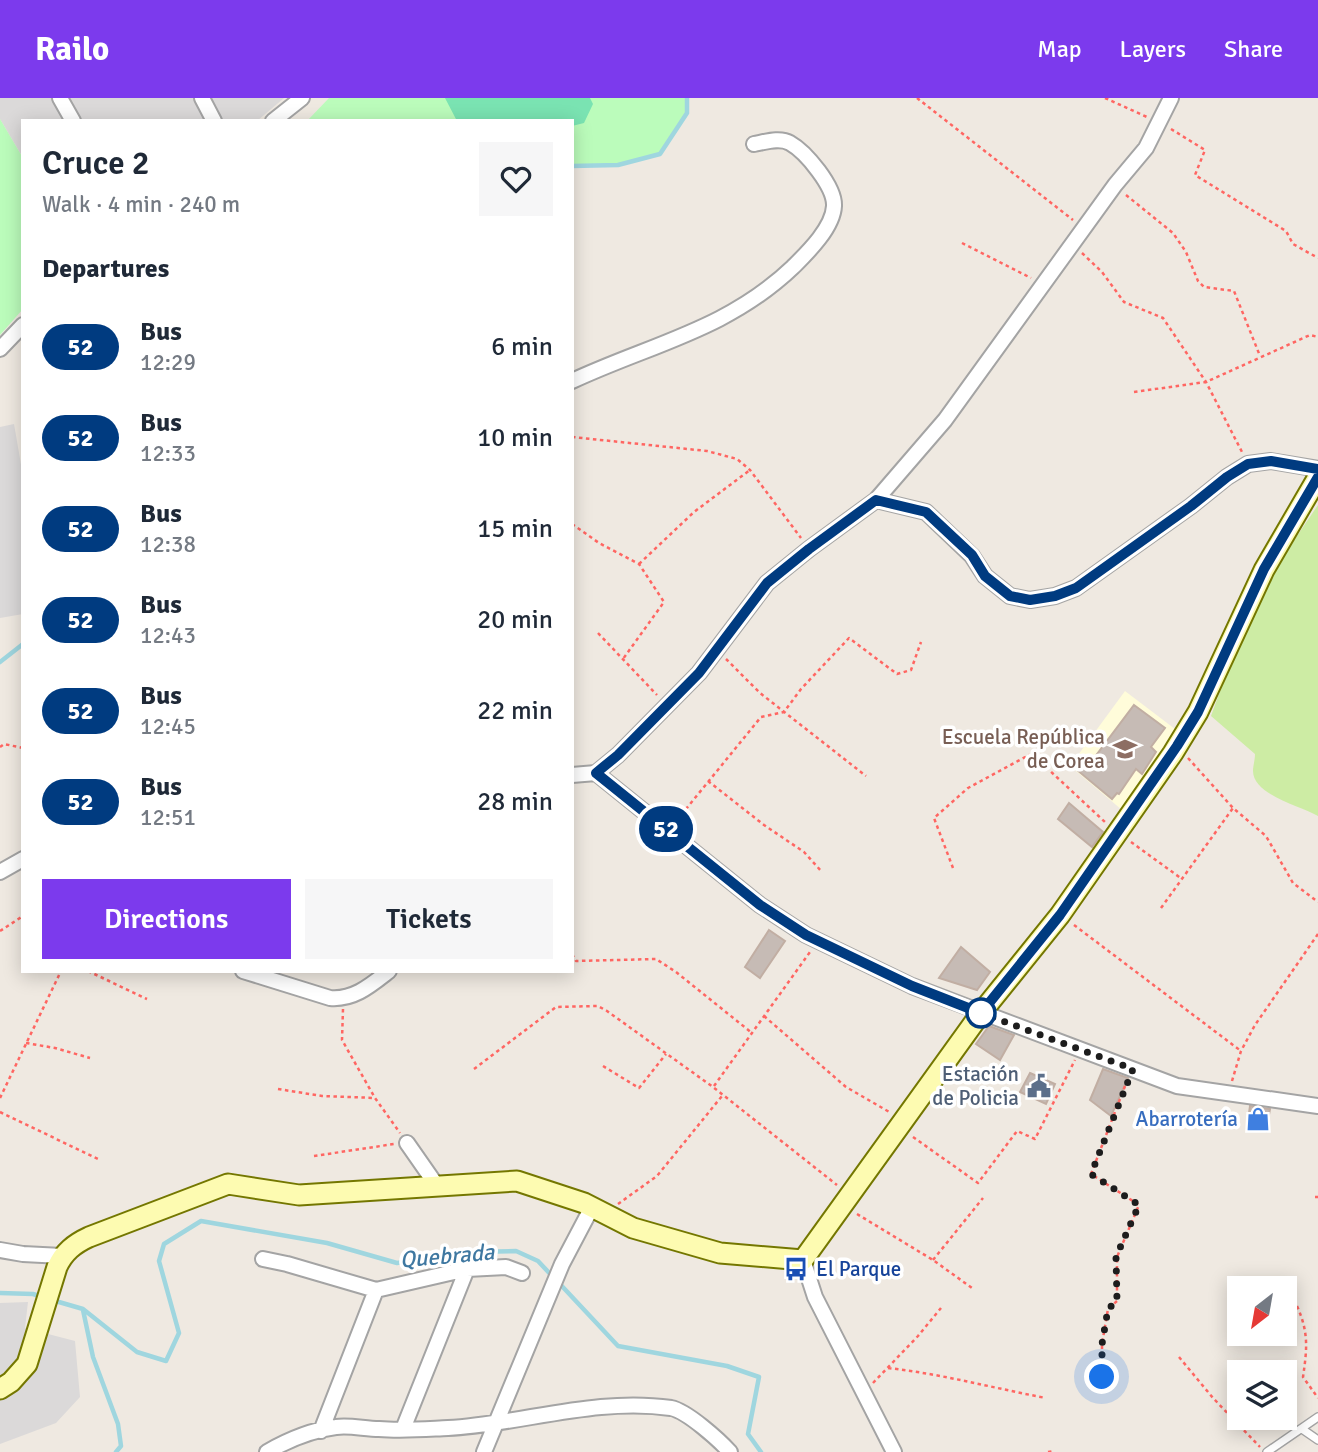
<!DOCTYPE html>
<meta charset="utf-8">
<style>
:root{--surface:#fff;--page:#f6f6f7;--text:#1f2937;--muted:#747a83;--accent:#7c3aed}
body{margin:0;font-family:Signika,sans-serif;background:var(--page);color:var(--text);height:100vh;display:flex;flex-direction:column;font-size:26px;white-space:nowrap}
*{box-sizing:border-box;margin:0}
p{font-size:23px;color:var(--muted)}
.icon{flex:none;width:38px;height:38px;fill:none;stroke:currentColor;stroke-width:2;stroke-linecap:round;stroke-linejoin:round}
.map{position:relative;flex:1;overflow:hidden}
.sheet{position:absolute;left:21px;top:21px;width:553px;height:854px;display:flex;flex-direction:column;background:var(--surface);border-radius:0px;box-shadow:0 4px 18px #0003}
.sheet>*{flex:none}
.badge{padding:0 14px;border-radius:23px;font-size:24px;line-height:46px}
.needle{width:46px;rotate:211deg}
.tools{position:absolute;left:1227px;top:1178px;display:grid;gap:14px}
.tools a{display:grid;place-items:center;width:70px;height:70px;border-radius:0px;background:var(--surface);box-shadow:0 4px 18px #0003;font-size:35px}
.you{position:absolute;width:35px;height:35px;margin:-18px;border:5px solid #fff;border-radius:50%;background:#1a73e8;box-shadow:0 0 0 10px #1a73e833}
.map>.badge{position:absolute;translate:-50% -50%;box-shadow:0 0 0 4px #fff}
h2{padding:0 21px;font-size:26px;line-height:63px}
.round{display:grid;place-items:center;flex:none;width:74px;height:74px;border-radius:0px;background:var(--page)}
.overview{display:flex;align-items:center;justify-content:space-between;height:119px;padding:0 21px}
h1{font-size:33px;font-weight:600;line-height:52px}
.action{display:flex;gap:14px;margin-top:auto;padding:14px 21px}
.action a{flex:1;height:80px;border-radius:0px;background:var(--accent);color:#fff;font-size:28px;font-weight:600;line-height:80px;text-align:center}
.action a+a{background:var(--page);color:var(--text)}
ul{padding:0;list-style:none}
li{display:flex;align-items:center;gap:21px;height:91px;padding:0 21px}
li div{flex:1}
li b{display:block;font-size:26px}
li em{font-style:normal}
li .badge{min-width:77px;font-weight:700;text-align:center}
header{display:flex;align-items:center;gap:42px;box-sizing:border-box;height:98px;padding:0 35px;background:var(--accent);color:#fff}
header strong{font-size:33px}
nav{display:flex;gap:38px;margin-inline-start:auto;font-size:24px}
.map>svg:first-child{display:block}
.residential{fill:#dbd9d9}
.education{fill:#fffcda}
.grass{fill:#cdeca4}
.park{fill:#bbfcbb}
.pitch{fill:#7ae3b2}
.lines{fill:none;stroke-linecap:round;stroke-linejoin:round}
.stream{stroke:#9fd6df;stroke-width:4.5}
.building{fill:#c6bbb5;stroke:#c1aea3;stroke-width:2}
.lane-casing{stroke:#a4a4a4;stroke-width:10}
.street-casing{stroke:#a4a4a4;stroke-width:18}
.secondary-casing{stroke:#747700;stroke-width:23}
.path{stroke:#ff6662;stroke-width:2.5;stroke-dasharray:3.5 3.5;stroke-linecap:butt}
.lane{stroke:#fff;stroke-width:7}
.street{stroke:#fff;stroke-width:14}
.secondary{stroke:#fdfbb1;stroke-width:19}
.line-casing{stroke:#fff;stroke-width:16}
.line{stroke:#003b80;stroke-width:10}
.walk{stroke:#1d1d1d;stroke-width:7;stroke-dasharray:0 12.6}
.stop-dot{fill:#fff;stroke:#003b80;stroke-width:3.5}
.labels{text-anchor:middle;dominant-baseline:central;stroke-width:7;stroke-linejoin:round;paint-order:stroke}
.education-label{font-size:21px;fill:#785e54;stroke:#fff;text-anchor:end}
.service-label{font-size:21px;fill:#4e5e75;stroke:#fff;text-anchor:end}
.shop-label{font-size:21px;fill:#366cbe;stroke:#fff;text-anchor:end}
.transit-label{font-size:21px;fill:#164399;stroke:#fff;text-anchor:start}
.water-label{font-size:23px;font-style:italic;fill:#3f78a1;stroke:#fff}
</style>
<header>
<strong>Railo</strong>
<nav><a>Map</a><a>Layers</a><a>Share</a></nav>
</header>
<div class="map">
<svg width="1318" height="1354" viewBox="0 0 1318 1354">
<rect width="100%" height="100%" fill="#efe9e1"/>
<path class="residential" d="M0 0H284L257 23H23V60L0 21Z
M14 326 23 378V516L0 520V329Z
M28 1204 25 1230 75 1243 80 1299 56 1325 0 1346V1205Z"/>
<path class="education" d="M1125 593 1179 634 1122 712 1070 668Z"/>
<path class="grass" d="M1318 407V718C1301 708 1253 697 1253 673 1253 668 1255 662 1255 656L1211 618 1230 566 1280 463Z"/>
<path class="park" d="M329 0H687V15L660 56 618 67 572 68V23H307Z
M0 21 23 60V211L0 237Z"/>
<path class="pitch" d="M445 0H590L593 6 584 25 572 28V23L558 21 457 23Z"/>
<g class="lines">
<path class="stream" d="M572 68 618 67 660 56 687 15V0
M0 564 23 546
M559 1185 618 1248 727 1268 759 1279 748 1336 761 1354
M0 1195 33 1196 43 1199
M52 1202 83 1211 137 1254 166 1263 179 1235 159 1163 164 1146 201 1123 327 1145 397 1165 471 1154 516 1153 538 1163 553 1179
M83 1212 93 1259 118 1326 121 1348 116 1354"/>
</g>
<path class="building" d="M1134 607 1165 630 1151 649 1156 654 1142 676 1136 671 1119 696 1117 695 1112 701 1077 672 1087 661 1091 664Z
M1069 705 1103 734 1092 749 1058 721Z
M769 832 785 843 760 880 745 869Z
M961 849 990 874 977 892 939 880Z
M989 928 1014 937 1000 962 976 946Z
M1103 971 1128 980 1111 1018 1090 1002Z
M1030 975 1055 986 1046 1006 1020 994Z
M1250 1008 1270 1011 1266 1033 1247 1030Z"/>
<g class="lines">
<g class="lane-casing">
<path id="lane" d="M1302 1331 1318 1342
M1267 1354 1318 1319"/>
</g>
<g class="street-casing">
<path id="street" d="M60 0 73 23
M202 0 214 23
M273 23 302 0
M0 251 23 227
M572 283C651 246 727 232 793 169 807 155 833 130 834 108 835 89 806 54 790 45 780 39 765 44 754 46
M876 402 926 414 972 458 985 478 1010 498 1030 502 1055 498 1076 490 1191 408 1227 379 1248 366 1271 363 1318 371
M596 675 760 807 806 837 912 888 1177 988 1318 1008
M572 677 596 675 618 657 699 575 767 485 809 451 876 402 945 322 1115 87 1146 50 1171 0
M0 774 23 761
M243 873 330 900C354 902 371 887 389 873
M407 1045 437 1088
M0 1152 23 1156 62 1158
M263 1161 287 1166 376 1192 467 1171 506 1169 522 1175
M803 1162 815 1199 894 1354
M403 1331 467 1171
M321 1333 376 1192
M267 1354C288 1342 311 1332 336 1329 350 1327 365 1331 379 1331 402 1333 426 1331 448 1330 522 1326 596 1299 671 1310 687 1313 719 1342 730 1354
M484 1354 562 1166 592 1109"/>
</g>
<g class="secondary-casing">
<path id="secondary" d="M0 1291 11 1284 27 1266 57 1169C64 1154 74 1146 89 1139L228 1086 299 1097 517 1083 584 1105 633 1130 720 1155 803 1162 981 915 1060 817 1173 655 1198 614 1264 472 1318 379"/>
</g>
<path class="path" d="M917 0 1073 122
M1105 0 1147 19
M1171 31 1205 52 1195 77 1286 133 1293 146 1318 160
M1126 97 1173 135 1186 154 1198 183 1204 189 1234 193 1260 258
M962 145 1031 180
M1082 155 1102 174 1124 204 1163 220 1206 284 1242 354
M1134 294 1206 284 1310 237 1318 239
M572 339 707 353 737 361 750 372 801 440
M572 426 599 445 639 466 664 504 623 561
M639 466 694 414 750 372
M598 535 657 597
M726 561 760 595 866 678
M0 649 4 646 23 650
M1188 660 1233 710 1266 738 1293 785 1318 804
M708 683 764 727 804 754 822 774
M677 722 761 619 784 614 801 591 849 540 897 576 911 572 921 544
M1131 744 1182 781
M953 770 934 720 968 690 1029 657 1047 670 1106 725
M1161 810 1233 710
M1074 827 1241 953
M0 833 23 818
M572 856 576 863 656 861 676 874 752 935
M88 873 147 901
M343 911 342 942 375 1000 400 1035
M764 918 846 989 891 1015
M26 945 55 950 90 960
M603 968 639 990 666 956
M474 971 556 909 598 908 607 913 713 989 837 1087
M1232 983 1241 953 1255 927 1318 836
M714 988 810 854
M278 991 322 998 375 1000
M0 1000 61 873
M0 1014 100 1062
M913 1039 978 1085 1017 1033 1035 1041 1075 962
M314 1058 394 1046
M1315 1099H1318
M618 1106 657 1078 722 998
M857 1116 933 1162 972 1190
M933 1162 983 1100
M1297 1208C1309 1235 1307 1251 1303 1279L1318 1300
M1179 1259 1213 1300 1260 1349
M888 1270C942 1276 993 1290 1046 1300
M1102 1279V1246L1108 1211 1117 1203V1159L1139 1107 1091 1076 1127 983
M873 1285 918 1238 941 1210
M1048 1354 1054 1353"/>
<use href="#lane" class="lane"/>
<use href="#street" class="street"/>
<use href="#secondary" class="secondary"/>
</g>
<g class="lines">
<g class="line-casing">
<path id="line" d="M1318 371 1271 363 1248 366 1227 379 1191 408 1076 490 1055 498 1030 502 1010 498 985 478 972 457 926 414 876 402 809 451 767 485 699 575 618 657 596 675 760 807 806 837 912 888 981 915 1060 817 1177 648 1198 614 1264 471 1318 379"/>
</g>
<use href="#line" class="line"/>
<path class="walk" d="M981 915 1133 971 1091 1076 1139 1107 1116 1159 1117 1203 1108 1211 1102 1246V1279"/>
</g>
<defs>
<g id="school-bare" transform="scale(1.89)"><path d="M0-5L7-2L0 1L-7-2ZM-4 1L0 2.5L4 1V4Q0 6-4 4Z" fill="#8d6e63" stroke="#fff" stroke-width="2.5" paint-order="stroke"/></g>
<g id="civic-bare" transform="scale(1.89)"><path d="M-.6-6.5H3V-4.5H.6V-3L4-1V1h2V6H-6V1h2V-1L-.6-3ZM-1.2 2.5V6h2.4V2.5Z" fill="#5c6f8a" stroke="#fff" stroke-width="2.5" paint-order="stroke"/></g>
<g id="shop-bare" transform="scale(1.89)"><path d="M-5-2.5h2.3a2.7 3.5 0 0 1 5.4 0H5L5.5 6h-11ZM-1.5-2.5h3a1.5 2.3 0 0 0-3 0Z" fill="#3f7fe0" stroke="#fff" stroke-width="2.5" paint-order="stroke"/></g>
<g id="bus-bare" transform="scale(1.89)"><path d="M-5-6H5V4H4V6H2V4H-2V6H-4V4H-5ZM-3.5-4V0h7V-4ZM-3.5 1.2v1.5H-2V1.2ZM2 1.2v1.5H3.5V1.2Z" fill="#1a4fb4" stroke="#fff" stroke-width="2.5" paint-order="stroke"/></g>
</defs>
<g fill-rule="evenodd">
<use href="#school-bare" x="1125" y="651"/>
<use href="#civic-bare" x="1039" y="988"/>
<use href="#shop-bare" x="1258" y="1021"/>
<use href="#bus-bare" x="796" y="1171"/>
</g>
<circle class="stop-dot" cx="981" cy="915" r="14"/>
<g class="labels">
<g class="education-label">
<text x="1105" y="639">Escuela República<tspan x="1105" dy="24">de Corea</tspan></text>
</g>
<g class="service-label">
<text x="1019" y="976">Estación<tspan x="1019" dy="24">de Policia</tspan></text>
</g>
<g class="shop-label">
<text x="1238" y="1021">Abarrotería</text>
</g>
<g class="transit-label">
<text x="816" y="1171">El Parque</text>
</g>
<g class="water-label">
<text transform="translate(447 1158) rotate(-5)">Quebrada</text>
</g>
</g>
</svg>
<div class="tools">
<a><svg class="needle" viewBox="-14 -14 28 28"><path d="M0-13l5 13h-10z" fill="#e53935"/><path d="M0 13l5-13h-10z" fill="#747a83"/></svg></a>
<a><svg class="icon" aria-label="layers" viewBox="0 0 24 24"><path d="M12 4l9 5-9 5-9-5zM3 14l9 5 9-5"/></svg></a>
</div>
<div class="you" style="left:1102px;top:1279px"></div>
<b class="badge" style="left:666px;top:731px;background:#003b80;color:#fff">52</b>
<section class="sheet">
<div class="overview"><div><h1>Cruce 2</h1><p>Walk · 4 min · 240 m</p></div><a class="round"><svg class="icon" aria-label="heart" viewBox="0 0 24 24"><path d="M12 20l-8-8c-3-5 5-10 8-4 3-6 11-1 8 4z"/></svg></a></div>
<h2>Departures</h2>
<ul>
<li><span class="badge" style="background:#003b80;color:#fff">52</span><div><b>Bus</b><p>12:29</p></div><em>6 min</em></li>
<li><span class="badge" style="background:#003b80;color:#fff">52</span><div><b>Bus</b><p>12:33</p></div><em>10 min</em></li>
<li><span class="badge" style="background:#003b80;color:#fff">52</span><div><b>Bus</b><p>12:38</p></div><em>15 min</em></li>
<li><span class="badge" style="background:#003b80;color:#fff">52</span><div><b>Bus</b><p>12:43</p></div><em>20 min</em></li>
<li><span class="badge" style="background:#003b80;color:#fff">52</span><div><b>Bus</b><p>12:45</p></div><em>22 min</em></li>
<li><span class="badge" style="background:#003b80;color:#fff">52</span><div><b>Bus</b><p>12:51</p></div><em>28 min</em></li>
</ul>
<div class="action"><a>Directions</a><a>Tickets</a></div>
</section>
</div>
